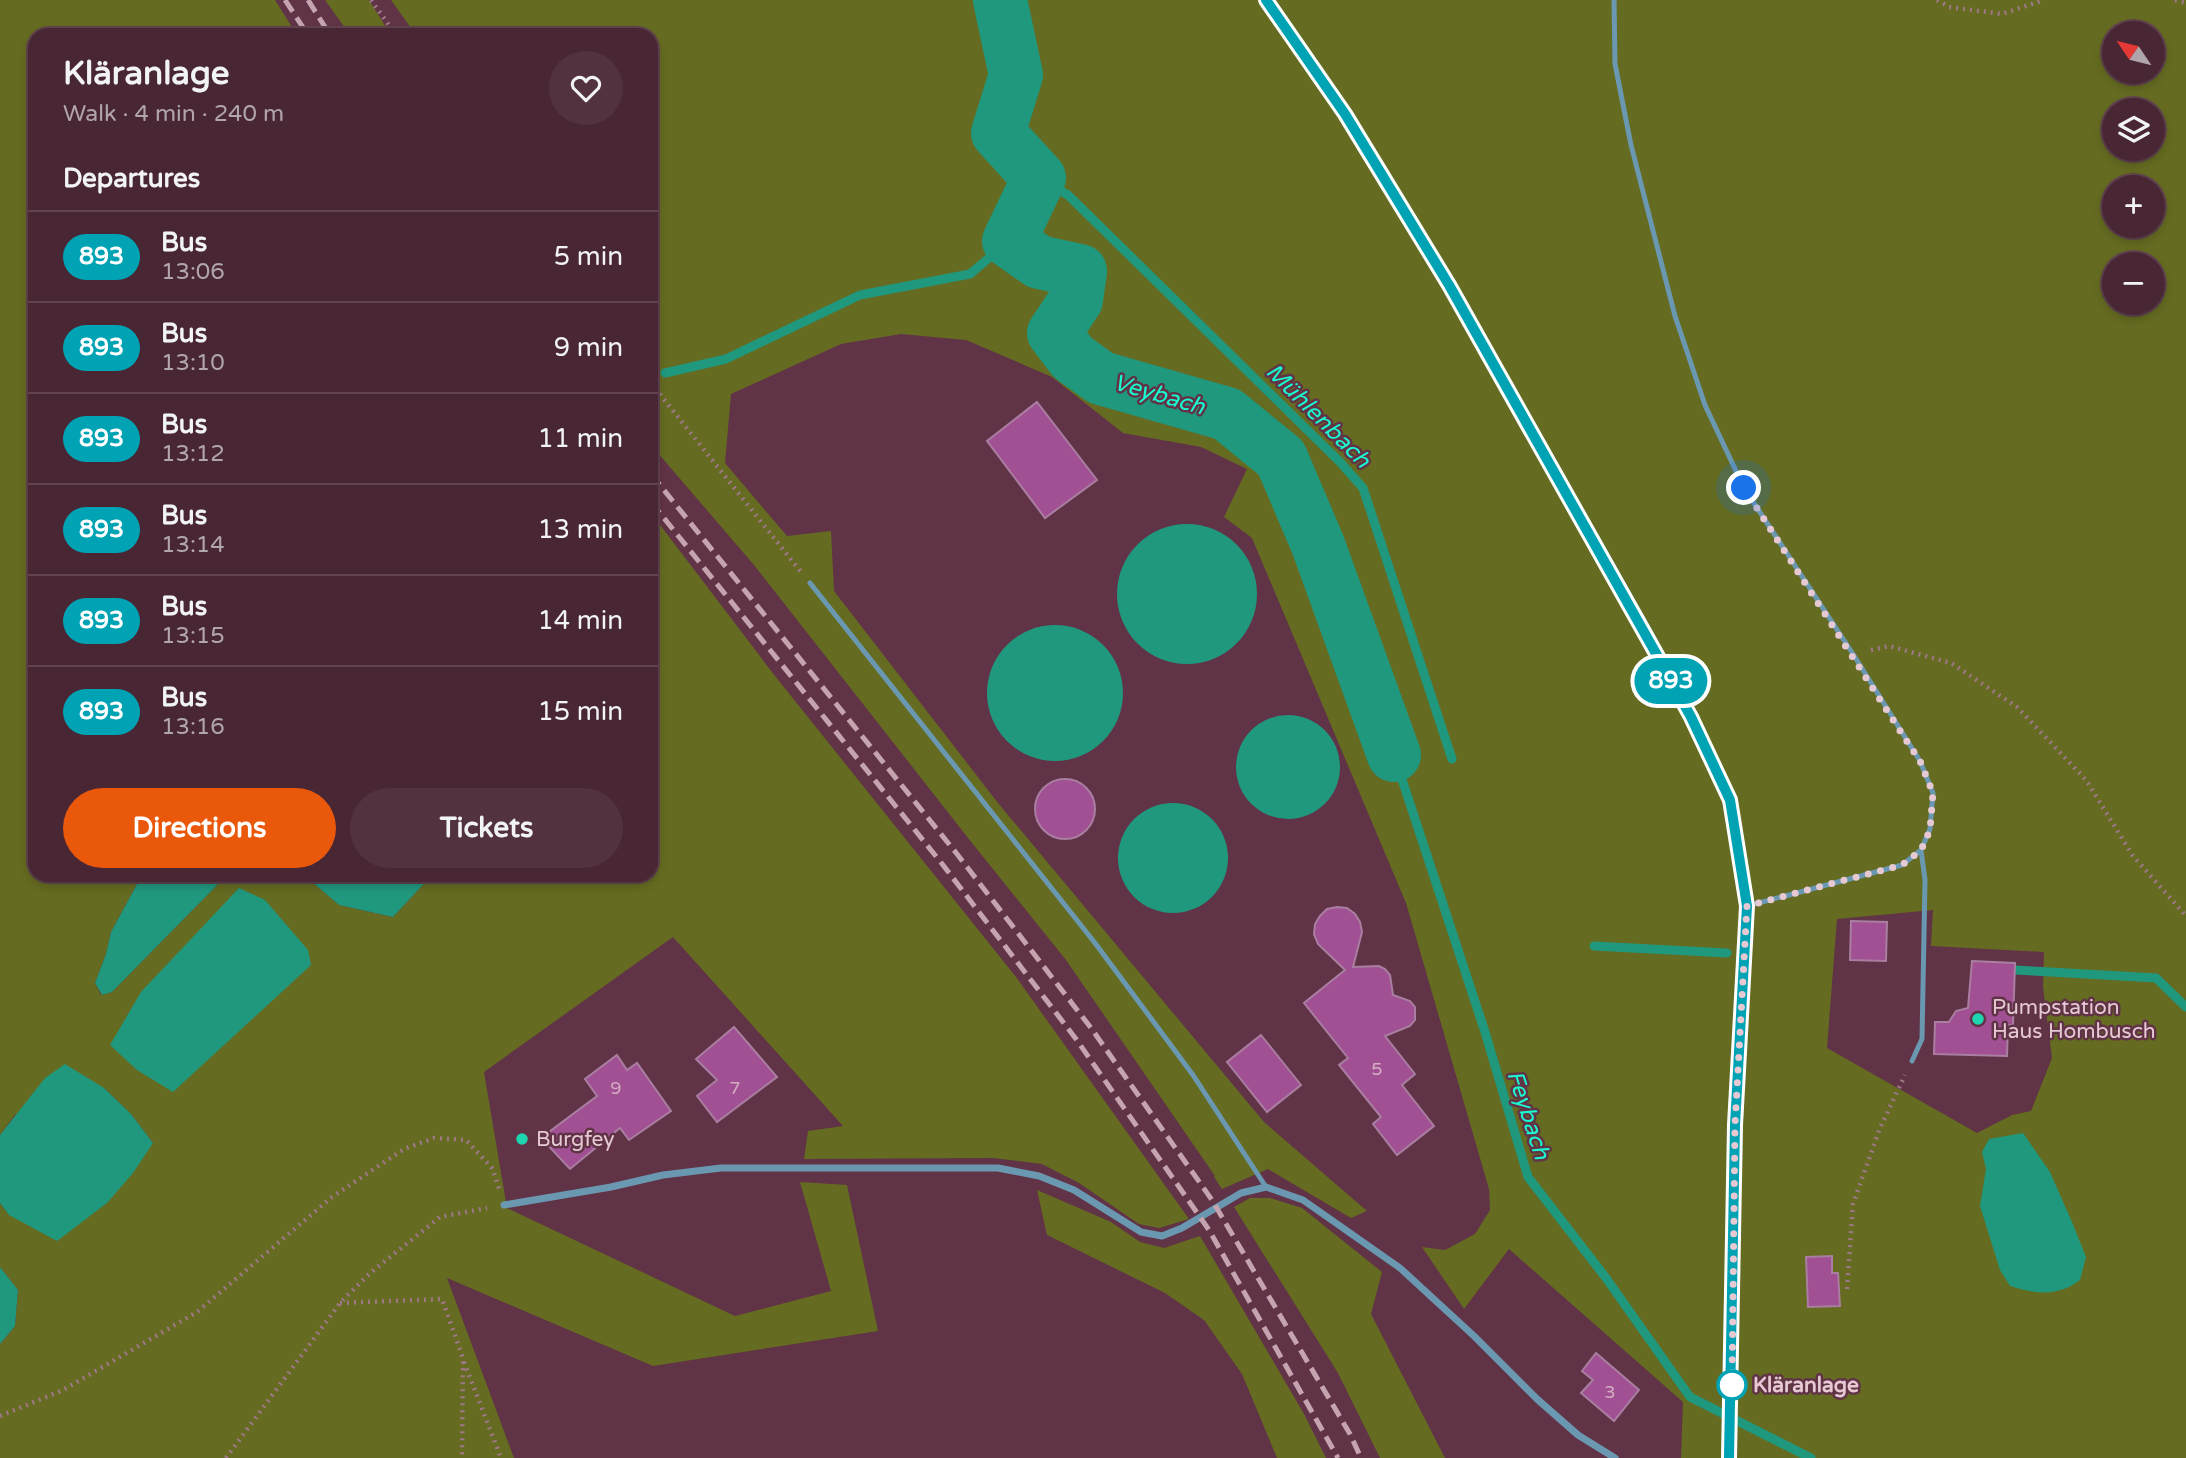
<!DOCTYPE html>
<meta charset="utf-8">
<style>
:root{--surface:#492634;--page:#533240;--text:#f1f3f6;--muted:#b1a5ac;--line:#61434f;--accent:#ea580c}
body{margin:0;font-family:"Varela Round",sans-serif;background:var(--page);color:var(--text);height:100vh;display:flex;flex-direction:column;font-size:26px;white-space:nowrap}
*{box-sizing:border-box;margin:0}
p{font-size:23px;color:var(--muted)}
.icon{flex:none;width:38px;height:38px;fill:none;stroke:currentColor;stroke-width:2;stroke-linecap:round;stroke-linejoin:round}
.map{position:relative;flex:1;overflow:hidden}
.drawer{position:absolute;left:28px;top:28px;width:630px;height:854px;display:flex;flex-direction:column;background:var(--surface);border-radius:21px;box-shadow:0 4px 10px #0003,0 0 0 2px var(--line)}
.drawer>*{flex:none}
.badge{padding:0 14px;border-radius:23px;font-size:24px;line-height:46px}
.needle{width:46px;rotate:305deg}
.fabs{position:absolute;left:2102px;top:21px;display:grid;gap:14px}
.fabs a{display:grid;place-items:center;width:63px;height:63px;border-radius:50%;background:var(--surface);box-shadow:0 4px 10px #0003,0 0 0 2px var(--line);font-size:35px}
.you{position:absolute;width:35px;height:35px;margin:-18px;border:5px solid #fff;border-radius:50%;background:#1a73e8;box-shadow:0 0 0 10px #1a73e833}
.map>.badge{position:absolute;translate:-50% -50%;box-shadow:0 0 0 4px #fff}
h2{padding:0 35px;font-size:26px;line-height:63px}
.round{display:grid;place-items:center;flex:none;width:74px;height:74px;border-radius:37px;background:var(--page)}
.summary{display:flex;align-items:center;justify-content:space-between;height:119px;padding:0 35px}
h1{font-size:33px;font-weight:800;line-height:52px}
.action{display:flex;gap:14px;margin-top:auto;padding:14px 35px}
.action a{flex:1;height:80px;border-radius:42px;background:var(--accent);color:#fff;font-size:28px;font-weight:800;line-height:80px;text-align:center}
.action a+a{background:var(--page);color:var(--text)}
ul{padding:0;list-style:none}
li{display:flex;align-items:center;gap:21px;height:91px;padding:0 35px;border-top:2px solid var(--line)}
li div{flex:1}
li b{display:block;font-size:26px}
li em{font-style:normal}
li .badge{min-width:77px;font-weight:700;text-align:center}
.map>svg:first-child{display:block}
.green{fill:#656b21;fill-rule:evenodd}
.water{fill:#20987e}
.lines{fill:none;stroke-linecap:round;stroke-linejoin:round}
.stream{stroke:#20987e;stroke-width:9}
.river{stroke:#20987e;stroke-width:54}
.building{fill:#a05093;stroke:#a97ea0;stroke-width:2}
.path{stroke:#9e7886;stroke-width:4.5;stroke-dasharray:2 5;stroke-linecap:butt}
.service{stroke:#6b98b1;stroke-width:5}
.minor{stroke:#6b98b1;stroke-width:7}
.secondary{stroke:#7ec6ee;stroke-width:14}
.rail{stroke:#c5a4b0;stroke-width:5;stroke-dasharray:14 7;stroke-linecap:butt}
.line-casing{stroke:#fff;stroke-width:16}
.line{stroke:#00a3b4;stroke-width:10}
.walk{stroke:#e6c9d3;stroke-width:7;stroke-dasharray:0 12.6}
.poi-dot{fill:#1fd5b0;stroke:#613346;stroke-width:2.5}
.stop-dot{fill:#fff;stroke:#00a3b4;stroke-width:3.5}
.labels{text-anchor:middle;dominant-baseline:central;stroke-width:5;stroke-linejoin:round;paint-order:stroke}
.number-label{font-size:18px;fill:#d4abc3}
.poi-label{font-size:21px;fill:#e6c9d3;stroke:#613346;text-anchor:start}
.stop-label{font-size:21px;font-weight:bold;fill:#e6c9d3;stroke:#613346;text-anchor:start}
.water-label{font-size:23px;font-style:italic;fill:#19fcd0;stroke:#613346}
</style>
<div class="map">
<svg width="2186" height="1458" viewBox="0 0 2186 1458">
<rect width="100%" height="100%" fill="#613346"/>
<path class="green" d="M0 0H275L297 35H35V875H142L111 932 106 954 95 983 101 995 112 992 227 875H304L339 905 393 917 432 875H651V513L775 676 1016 977 1189 1219 1159 1228 1139 1224 1079 1183 1042 1164 993 1158 804 1159 808 1131 843 1126 673 937 484 1072 507 1208 735 1316 831 1291 800 1182 847 1185 878 1331 653 1366 447 1278 514 1458H0V1344L15 1326 18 1290 0 1267V1203L9 1215 153 1143 131 1114 104 1088 15 1115 0 1135Z
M325 0H369L391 35H350Z
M391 0H2186V1458H1681L1683 1402 1509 1249 1464 1309 1422 1247 1445 1250 1475 1234 1490 1210 1489 1189 1406 903 1252 538 1224 517 1247 469 1201 447 1123 433 1052 377 966 340 901 334 841 344 731 394 725 463 787 536 831 531 834 591 998 803 1264 1122 1367 1211 1351 1218 1268 1169 1222 1189 1214 1177 1215 1176 1066 960 972 843 754 565 651 445V35H416ZM2114 33H2152V72H2114ZM2114 110H2152V149H2114ZM2114 187H2152V226H2114ZM2114 264H2152V303H2114ZM1933 910 1931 946 2044 952 2043 987 2052 1058 2031 1111 2012 1115 1977 1133 1827 1048 1837 919Z
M1037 1190 1111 1222 1140 1242 1164 1248 1200 1236 1304 1414 1326 1458H1277L1242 1374 1204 1320 1165 1293 1047 1235Z
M1250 1198H1270L1302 1208 1382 1272 1371 1314 1445 1458H1380L1338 1373 1234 1207Z"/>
<path class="water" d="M1117 594a70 70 0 1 1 140 0a70 70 0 1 1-140 0Z
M987 693a68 68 0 1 1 136 0a68 68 0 1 1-136 0Z
M1236 767a52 52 0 1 1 104 0a52 52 0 1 1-104 0Z
M1118 858a55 55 0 1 1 110 0a55 55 0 1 1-110 0Z
M142 875H227L112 992 102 995 95 983 106 954 111 932Z
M304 875H432L393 917 339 905Z
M239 888 265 900 308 950 311 965 173 1092 137 1070 110 1045 141 992Z
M65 1064 104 1088 131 1114 153 1143 133 1173 107 1203 57 1241 9 1215 0 1203V1135L45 1078Z
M2023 1133 2050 1172 2072 1222 2086 1257 2080 1280C2058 1297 2035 1294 2010 1286L2000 1270 1980 1206 1986 1169 1982 1152 1989 1139Z
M0 1267 18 1290 15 1326 0 1344Z"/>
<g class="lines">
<path class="stream" d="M1039 178 1068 195 1340 462 1363 488 1452 759
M1061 290 1080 271
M665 373 726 359 860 295 970 274 1009 241
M1394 755 1485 1032 1528 1177 1606 1278 1690 1397 1811 1458
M1594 946 1727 953
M2015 970 2156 978 2186 1007"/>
<path class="river" d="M1000 0 1016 75 998 133 1039 178 1009 241 1039 262 1080 271 1076 300 1054 333 1073 358 1101 378 1227 414 1281 458 1318 545 1394 755"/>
</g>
<path class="building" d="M1037 402 1097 480 1045 518 987 441Z
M1035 809a30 30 0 1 1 60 0a30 30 0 1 1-60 0Z
M1337 907 1347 908 1355 914 1360 922 1362 932 1353 967 1379 966 1385 969 1390 975 1393 995 1410 1001 1415 1007V1020L1410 1026 1385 1036 1415 1074 1402 1085 1434 1126 1397 1155 1373 1124 1381 1117 1339 1065 1348 1058 1304 1003 1345 970 1318 944 1314 934 1315 924 1320 916 1327 909Z
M1851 921 1887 922 1886 961 1850 960Z
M1972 961 2015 963 2013 1025H2008L2007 1056 1934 1054 1935 1022H1949L1956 1011 1968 1008Z
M734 1027 777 1077 717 1122 697 1096 717 1080 696 1059Z
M1261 1035 1301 1085 1267 1112 1227 1062Z
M617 1055 627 1070 637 1063 671 1111 629 1140 620 1128 570 1169 541 1138 597 1096 585 1079Z
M1832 1256V1273H1838L1840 1306 1808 1307 1806 1257Z
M1596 1353 1639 1390 1614 1421 1581 1393 1593 1380 1582 1371Z"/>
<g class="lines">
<path class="path" d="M371 0 396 35
M1937 0 1949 7 2002 14 2044 0
M2175 0 2186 3
M651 383 801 572
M1871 650 1889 646 1951 663 2017 707 2086 780 2133 856 2186 916
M1847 1289 1853 1204 1880 1128 1905 1075
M340 1303 442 1299 463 1358 462 1458
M464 1362 501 1458
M0 1416 63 1390 197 1312 332 1197 404 1149 434 1138 466 1140 493 1169 499 1189
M226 1458 340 1303 369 1274 440 1217 487 1208"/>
<path class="service" d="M1614 0 1615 64 1631 145 1675 316 1705 405 1744 488 1853 654 1920 761 1933 793 1930 829 1921 850 1902 865 1747 906
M810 583 1095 943 1193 1075 1266 1187
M1912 1061 1922 1039 1925 880 1921 850"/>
<path class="minor" d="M504 1205 611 1187 663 1175 721 1168H998L1039 1176 1074 1190 1141 1232 1162 1236 1182 1228 1241 1193 1266 1187 1303 1200 1400 1268 1474 1336 1537 1399 1578 1435 1615 1458"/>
<path class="secondary" d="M1266 0 1345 114 1449 285 1648 637 1691 717 1730 800 1747 906 1735 1125 1729 1458"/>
<path class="rail" d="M285 0 308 35
M308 0 330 35
M651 474 957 854 1091 1028 1212 1200 1350 1434 1361 1458
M651 502 943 865 1076 1039 1209 1230 1338 1458"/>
</g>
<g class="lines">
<g class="line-casing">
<path id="line" d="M1266 0 1345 114 1449 285 1658 657 1691 717 1730 800 1747 906 1735 1125 1729 1458"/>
</g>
<use href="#line" class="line"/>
<path class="walk" d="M1732 1385 1735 1125 1747 906 1902 865 1921 850 1930 830 1933 793 1920 761 1906 740 1744 488"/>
</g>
<g class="poi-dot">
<circle cx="1978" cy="1019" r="7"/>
<circle cx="522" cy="1139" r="7"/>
</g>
<circle class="stop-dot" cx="1732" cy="1385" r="14"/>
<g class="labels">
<g class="number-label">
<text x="1377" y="1069">5</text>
<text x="616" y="1088">9</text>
<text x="735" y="1088">7</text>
<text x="1610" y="1392">3</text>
</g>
<g class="poi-label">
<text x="1992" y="1007">Pumpstation<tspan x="1992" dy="24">Haus Hombusch</tspan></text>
<text x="536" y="1139">Burgfey</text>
</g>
<g class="stop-label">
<text x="1753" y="1385">Kläranlage</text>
</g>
<g class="water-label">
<text transform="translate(1159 395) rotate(16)">Veybach</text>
<text transform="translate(1318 416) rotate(45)">Mühlenbach</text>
<text transform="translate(1528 1115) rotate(72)">Feybach</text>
</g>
</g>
</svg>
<div class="fabs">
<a><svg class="needle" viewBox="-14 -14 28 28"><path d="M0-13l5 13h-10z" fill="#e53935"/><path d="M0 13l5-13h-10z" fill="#b1a5ac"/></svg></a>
<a><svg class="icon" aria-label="layers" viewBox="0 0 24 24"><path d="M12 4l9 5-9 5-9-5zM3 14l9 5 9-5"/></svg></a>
<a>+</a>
<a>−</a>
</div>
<div class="you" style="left:1744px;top:488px"></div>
<b class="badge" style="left:1671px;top:681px;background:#00a3b4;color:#fff">893</b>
<section class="drawer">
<div class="summary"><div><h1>Kläranlage</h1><p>Walk · 4 min · 240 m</p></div><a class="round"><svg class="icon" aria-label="heart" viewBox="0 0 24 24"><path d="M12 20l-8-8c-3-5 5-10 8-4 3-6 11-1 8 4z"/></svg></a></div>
<h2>Departures</h2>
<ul>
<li><span class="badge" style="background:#00a3b4;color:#fff">893</span><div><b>Bus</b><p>13:06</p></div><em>5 min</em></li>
<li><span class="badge" style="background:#00a3b4;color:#fff">893</span><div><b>Bus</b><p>13:10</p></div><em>9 min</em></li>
<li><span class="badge" style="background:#00a3b4;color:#fff">893</span><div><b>Bus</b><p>13:12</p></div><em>11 min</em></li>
<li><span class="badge" style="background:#00a3b4;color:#fff">893</span><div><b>Bus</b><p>13:14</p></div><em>13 min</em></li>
<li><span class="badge" style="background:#00a3b4;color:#fff">893</span><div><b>Bus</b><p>13:15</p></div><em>14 min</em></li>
<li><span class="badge" style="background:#00a3b4;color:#fff">893</span><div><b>Bus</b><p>13:16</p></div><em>15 min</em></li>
</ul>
<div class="action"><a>Directions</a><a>Tickets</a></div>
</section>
</div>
